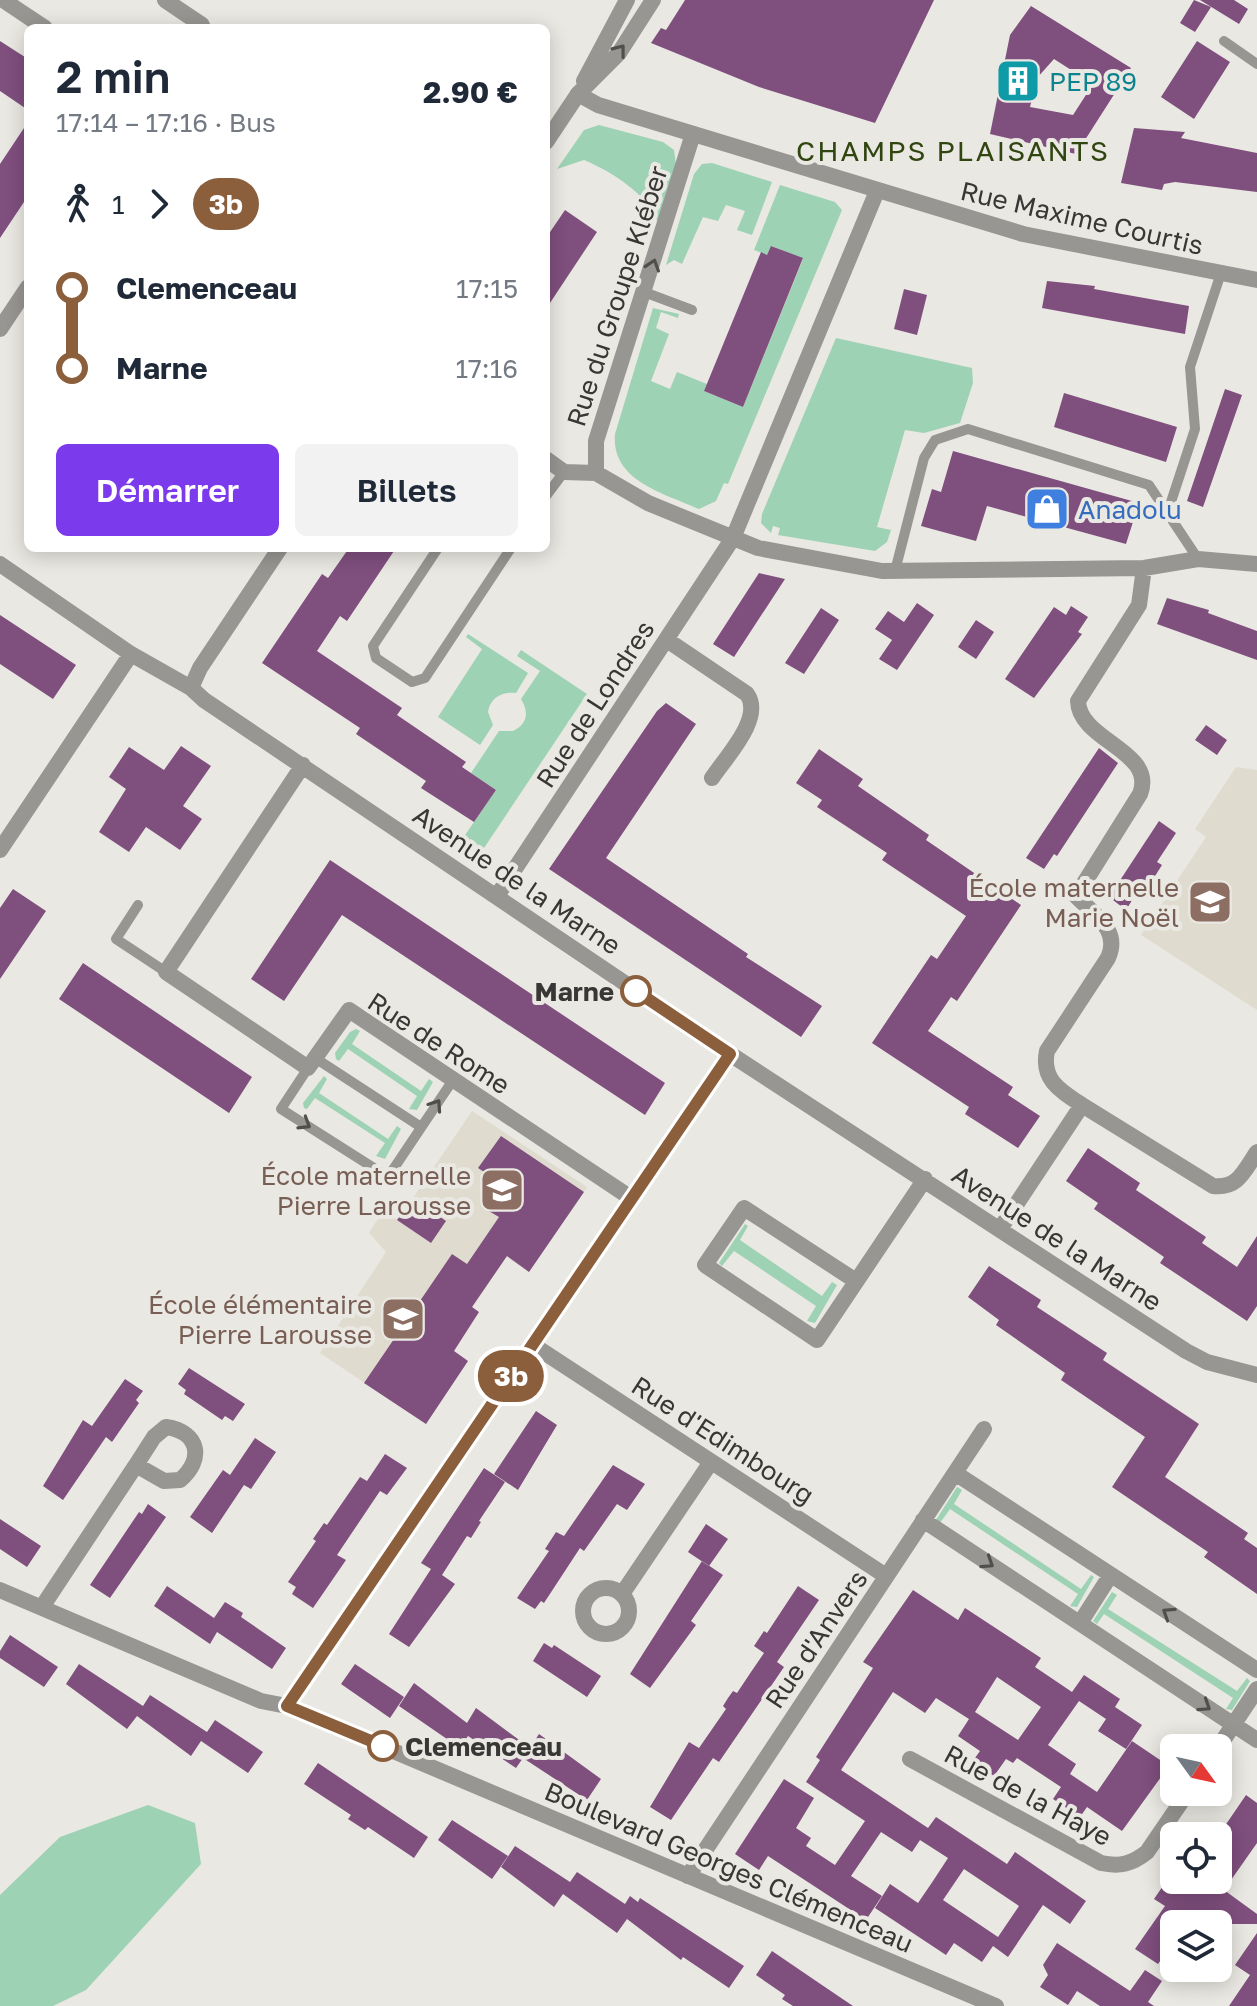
<!DOCTYPE html>
<html lang="fr">
<meta charset="utf-8">
<style>
:root{--surface:#fff;--page:#f2f2f3;--text:#1f2937;--muted:#747a83;--accent:#7c3aed}
body{margin:0;font-family:"Golos Text",sans-serif;background:var(--page);color:var(--text);height:100vh;display:flex;flex-direction:column;font-size:30px;white-space:nowrap}
*{box-sizing:border-box;margin:0}
p{font-size:26px;color:var(--muted)}
.icon{flex:none;width:44px;height:44px;fill:none;stroke:currentColor;stroke-width:2;stroke-linecap:round;stroke-linejoin:round}
.map{position:relative;flex:1;overflow:hidden}
.panel{position:absolute;left:24px;top:24px;width:526px;height:528px;display:flex;flex-direction:column;background:var(--surface);border-radius:12px;box-shadow:0 4px 20px #0003}
.panel>*{flex:none}
.badge{padding:0 16px;border-radius:26px;font-size:28px;line-height:52px}
.needle{width:52px;rotate:123deg}
.tools{position:absolute;left:1160px;top:1734px;display:grid;gap:16px}
.tools a{display:grid;place-items:center;width:72px;height:72px;border-radius:12px;background:var(--surface);box-shadow:0 4px 20px #0003;font-size:40px}
.map>.badge{position:absolute;translate:-50% -50%;box-shadow:0 0 0 4px #fff}
.legs{display:flex;align-items:center;gap:12px;height:88px;padding:0 32px;font-size:26px}
.legs p{margin-inline-start:auto}
.overview{display:flex;align-items:center;justify-content:space-between;height:136px;padding:0 32px}
h1{font-size:44px;font-weight:600;line-height:60px}
.action{display:flex;gap:16px;margin-top:auto;padding:16px 32px}
.action a{flex:1;height:92px;border-radius:12px;background:var(--accent);color:#fff;font-size:32px;font-weight:600;line-height:92px;text-align:center}
.action a+a{background:var(--page);color:var(--text)}
ul{padding:0 32px;list-style:none}
li{display:flex;align-items:center;gap:28px;height:80px;font-size:30px}
li i{display:grid;place-items:center;width:12px;height:100%;margin:0 10px;background:currentColor}
li i::after{content:'';width:20px;height:20px;margin:-10px;border:6px solid;border-radius:50%;background:var(--surface)}
li p{margin-inline-start:auto}
li:first-child i{background:linear-gradient(#0000 50%,currentColor 0)}
li:last-child i{background:linear-gradient(currentColor 50%,#0000 0)}
.map>svg:first-child{display:block}
.built{fill:#dfdccf}
.green{fill:#9ed2b4}
.building{fill:#7f4f7e;fill-rule:evenodd}
.lines{fill:none;stroke-linecap:round;stroke-linejoin:round}
.service{stroke:#979693;stroke-width:10}
.minor{stroke:#979693;stroke-width:16}
.tertiary{stroke:#979693;stroke-width:16}
.oneway{stroke:#504f4c}
.line-1-casing{stroke:#fff;stroke-width:18}
.line-1{stroke:#8b5e3c;stroke-width:12}
.stop-1-dot{fill:#fff;stroke:#8b5e3c;stroke-width:4}
.labels{text-anchor:middle;dominant-baseline:central;stroke-width:8;stroke-linejoin:round;paint-order:stroke}
.culture-label{font-size:26px;fill:#0d838f;stroke:#eae8e2;text-anchor:start}
.street-label{font-size:26px;fill:#383735;stroke:#eae8e2}
.shop-label{font-size:26px;fill:#366cbe;stroke:#eae8e2;text-anchor:start}
.education-label{font-size:26px;fill:#785e54;stroke:#eae8e2;text-anchor:end}
.stop-label{font-size:26px;font-weight:bold;fill:#383735;stroke:#eae8e2;text-anchor:end}
.neighbourhood-label{font-size:28px;letter-spacing:2px;fill:#314511;stroke:#eae8e2}
</style>
<div class="map">
<svg width="1257" height="2006" viewBox="0 0 1257 2006">
<rect width="100%" height="100%" fill="#eae8e2"/>
<path class="built" d="M1236 767 1257 770V1010L1141 935 1206 837 1195 829Z
M472 1111 587 1187 529 1272 506 1257 447 1346 468 1361 426 1424 320 1353 386 1252 369 1233 383 1211 398 1220Z"/>
<path class="green" d="M599 125 663 142 674 150 676 165 658 223C648 194 612 172 584 160L557 169 584 130Z
M712 163 772 182 752 235 737 230 745 211 726 205 718 221 703 217 682 264 674 260 666 265 694 174 702 164Z
M780 185 835 202 842 210 728 484 724 483 716 501 699 509C664 493 611 481 615 434L653 308 679 314 678 318 661 312 656 328 669 334 651 381 670 389 677 372 707 384 704 391 743 407 803 259 772 246 767 255 754 250Z
M836 338 972 368 973 383 960 423 924 433 905 430 877 527 891 530 887 542 875 551 778 535 780 528 773 526 771 533 761 523 762 514Z
M468 634 528 673 516 693C502 691 490 698 488 712L493 725 480 745 438 717 482 649 466 637Z
M521 650 587 694 482 851 463 838 496 790 471 773 499 731H513C528 724 529 712 521 699L540 671 517 656Z
M356 1029 360 1031 352 1044 421 1091 429 1079 433 1082 417 1110 409 1109 417 1096 348 1049 339 1061 336 1059 335 1053 350 1032Z
M324 1076 327 1079 319 1093 388 1139 397 1126 401 1129 385 1159 376 1156 385 1143 315 1098 307 1109 304 1108 303 1103Z
M745 1224 748 1226 740 1240 822 1296 832 1282 837 1285 815 1323 807 1321 816 1306 734 1251 722 1266 719 1263Z
M957 1487 962 1490 954 1504 1081 1589 1091 1575 1094 1577 1077 1607 1070 1606 1078 1594 950 1509 940 1523 936 1520Z
M1112 1592 1117 1595 1108 1609 1237 1691 1247 1678 1250 1681 1232 1710 1226 1709 1233 1698 1104 1614 1097 1624 1093 1621Z
M148 1805 195 1823 201 1864 86 1990 53 2006H0V1895L60 1837Z"/>
<path class="building" d="M685 0H934L875 123 759 87 651 43 661 28 666 30Z
M1194 0 1211 7 1195 32 1180 23Z
M1200 0H1234L1248 9 1239 24Z
M1031 6 1131 68 1076 154 990 134 1010 35ZM1054 59 1093 84 1073 115 1030 107 1037 78Z
M0 41 28 59V110L0 91Z
M1197 41 1230 62 1194 119 1161 97Z
M28 122V196L0 238V164Z
M1134 128 1185 132 1181 138 1257 153V192L1175 182 1164 184 1162 190 1121 183Z
M565 210 597 232 546 309V238Z
M771 246 803 258 743 407 704 391 761 252 767 255Z
M1047 281 1095 286 1094 289 1189 306 1185 334 1042 308Z
M904 289 927 295 917 335 894 329Z
M1225 389 1242 395 1203 507 1187 501Z
M1064 393 1177 427 1166 462 1054 427Z
M953 451 1139 503 1126 544 987 506 976 541 921 526 932 489 941 492Z
M349 548H396L347 621 340 616 317 651 402 708 397 715 466 762 462 767 496 790 474 822 421 788 426 781 356 734 360 728 262 663 322 574 328 578Z
M759 573 785 579 734 657 713 644Z
M1167 598 1209 610 1208 613 1257 631V660L1157 624Z
M917 603 934 615 897 670 879 659 892 640 875 629 888 611 904 622Z
M1071 606 1088 617 1078 632 1082 634 1034 698 1005 679 1054 607 1066 615Z
M821 608 839 620 804 674 785 663Z
M0 615 76 665 53 699 0 664Z
M976 620 994 632 976 659 958 647Z
M666 703 696 724 606 858 748 954 746 957 822 1006 801 1037 549 869 657 711Z
M1206 725 1227 740 1217 755 1195 740Z
M181 746 211 766 183 806 202 819 180 850 146 827 129 852 99 832 126 789 109 777 129 747 164 770Z
M1099 748 1118 763 1057 856 1054 854 1044 869 1026 858Z
M819 749 863 779 858 786 929 835 926 840 1021 905 957 1001 951 997 928 1031 1013 1087 1008 1095 1040 1116 1018 1148 965 1114 969 1107 872 1043 931 955 937 959 966 916 882 860 887 853 817 807 822 800 796 783Z
M1159 821 1176 833 1157 862 1162 865 1150 884 1144 881 1126 910 1109 897Z
M330 860 665 1083 645 1115 342 915 284 1001 251 979Z
M13 889 46 911 0 979V908Z
M83 963 252 1077 229 1113 59 999Z
M501 1136 584 1192 529 1272 507 1256 472 1307 479 1312 454 1351 468 1361 426 1424 364 1383 452 1254 467 1264 499 1217 487 1210 504 1185 478 1168Z
M1088 1148 1140 1183 1136 1190 1206 1237 1202 1243 1237 1267 1257 1236V1306L1247 1321 1160 1263 1164 1257 1094 1209 1098 1203 1066 1181Z
M413 1198 446 1221 431 1243 397 1220Z
M989 1266 1041 1300 1037 1307 1107 1353 1103 1360 1199 1424 1165 1477 1248 1533 1244 1539 1257 1548V1594L1204 1557 1208 1552 1112 1487 1145 1437 1061 1380 1065 1373 996 1325 999 1320 968 1297Z
M189 1368 245 1404 233 1421 225 1416 222 1420 184 1394 186 1390 178 1384Z
M125 1379 143 1391 136 1400 139 1403 112 1442 106 1437 63 1500 43 1486 83 1420 92 1426Z
M536 1411 557 1425 518 1490 494 1474Z
M255 1438 276 1452 251 1489 244 1485 212 1533 190 1517 223 1470 230 1475Z
M385 1454 407 1468 387 1495 380 1491 337 1555 346 1560 313 1608 292 1594 296 1587 288 1582 316 1541 313 1539 324 1523 327 1525 360 1477 367 1481Z
M613 1465 645 1484 627 1510 617 1504 584 1551 580 1548 544 1603 541 1601 535 1609 517 1598 549 1551 545 1549 556 1532 564 1536Z
M484 1468 505 1482 479 1521 481 1522 471 1538 467 1536 442 1575 455 1584 409 1647 389 1634 431 1569 421 1563Z
M148 1504 166 1517 110 1598 90 1585 139 1512 142 1514Z
M0 1519 41 1546 27 1567 0 1549Z
M706 1524 728 1539 709 1566 688 1552Z
M702 1561 723 1575 691 1621 696 1625 650 1688 630 1674Z
M167 1586 214 1618 225 1602 243 1613 241 1617 286 1648 272 1669 217 1632 210 1644 154 1606Z
M798 1586 819 1600 777 1662 784 1667 719 1762 713 1758 671 1820 650 1807 689 1742 699 1748 726 1709 723 1706 728 1698 733 1691 737 1693 751 1672 764 1653 754 1646 764 1631 767 1633Z
M913 1590 958 1620 965 1608 1041 1658 1035 1667 1072 1692 1084 1675 1120 1699 1115 1707 1142 1725 1126 1749 1098 1731 1106 1719 1079 1701 1048 1745 1076 1764 1070 1774 1097 1792 1132 1741 1169 1766 1122 1831 1087 1807 1080 1817 1053 1799 1061 1787 1017 1758 1013 1763 1006 1759 994 1776 972 1762 980 1751 958 1736 969 1719 936 1698 925 1713 893 1692 841 1770 928 1828 936 1817 1007 1864 1015 1852 1086 1901 1070 1924 1043 1905 1008 1957 993 1946 982 1962 954 1943 946 1955 875 1908 890 1884 918 1903 933 1881 948 1858 920 1840 912 1852 881 1832 851 1876 882 1896 866 1920 768 1856 759 1870 735 1854 784 1779 814 1798 796 1828 811 1838 806 1846 835 1865 865 1821 806 1782 820 1760 816 1757 873 1668 863 1662ZM997 1677 1041 1707 1018 1740 975 1712ZM964 1869 1019 1906 998 1937 943 1900Z
M10 1635 58 1667 44 1687 0 1658V1651Z
M544 1643 552 1648 554 1645 601 1676 587 1697 533 1661Z
M79 1664 143 1706 150 1695 207 1732 205 1735 215 1720 263 1752 248 1773 201 1741 191 1756 137 1716 127 1729 66 1684Z
M355 1664 404 1697 390 1718 341 1684Z
M414 1683 467 1723 476 1708 530 1748 539 1734 601 1779 587 1800 523 1758 516 1768 468 1736 460 1748 399 1706Z
M318 1763 428 1837 414 1858 368 1827 365 1830 348 1819 351 1815 304 1784Z
M1246 1795 1257 1803V1843L1224 1890 1257 1914V1924H1174V1941L1158 1964 1135 1949 1165 1906 1154 1899 1167 1880H1218V1836Z
M452 1820 508 1856 492 1879 438 1840Z
M515 1846 570 1882 577 1872 625 1904 630 1896 638 1902 640 1898 744 1966 729 1988 683 1957 681 1960 627 1919 617 1933 563 1894 554 1907 501 1867Z
M1257 1933V2006H1229L1250 1975 1235 1965Z
M1057 1943 1130 1991 1145 1970 1162 1981 1148 2002 1154 2006H1100L1077 1991 1068 2005 1040 1987 1048 1975 1043 1965Z
M772 1951 819 1983 853 2006H793L782 1999 785 1995 756 1975Z"/>
<g class="lines">
<path class="service" d="M1224 41 1257 64
M644 292 692 310
M546 496 564 472
M1168 511 1195 429 1190 367 1221 273
M438 548 373 646 376 658 412 682 425 678 511 548
M895 571 924 458 935 440 968 429 1149 485 1198 559
M138 905 116 939 166 972
M315 1058 421 1127
M308 1068 281 1109 388 1177 453 1080"/>
<path class="minor" d="M546 142 578 94
M546 459 564 472 596 473 648 503 758 548 882 571 1144 568 1198 559 1257 564
M596 473V441L693 134
M0 564 131 654 191 688 204 700 730 1054 1186 1351 1207 1362 1257 1375
M667 640 747 694C764 718 726 757 712 778
M191 688 200 668 280 548
M303 765 166 972 308 1068 349 1010 631 1198
M0 850 131 654
M497 896 733 538 877 191
M1082 1105C1059 1090 1041 1079 1047 1051L1108 958C1121 930 1094 915 1076 896L1140 794C1157 751 1079 741 1078 701L1139 605 1144 568
M1000 1229 1082 1105 1213 1186C1238 1189 1244 1171 1257 1152
M856 1281 744 1208 705 1265 817 1340 925 1179
M533 1345 886 1576
M955 1473 1257 1670
M923 1520 1257 1740
M583 1611a23 23 0 1 1 46 0a23 23 0 1 1-46 0Z
M622 1594 711 1462
M42 1607 136 1465 164 1481 180 1480C204 1460 200 1432 166 1427L154 1437 136 1465
M1080 1623 1110 1576
M287 1706 730 1054
M1218 1748 1257 1689
M910 1759 1101 1863C1120 1867 1132 1864 1147 1852L1188 1792
M688 1876 984 1429"/>
<path class="tertiary" d="M3 0 45 28
M165 0 202 25 200 28
M584 81 627 0
M578 94 598 105 1023 234 1257 280
M578 94 619 53 653 0
M0 329 28 287
M0 1590 261 1701 287 1706 996 2006"/>
</g>
<defs><path id="oneway-chevron" d="M-2-3.5L2.5 0L-2 3.5" fill="none" stroke-width="1.6" stroke-linecap="round" stroke-linejoin="round" transform="scale(2)"/></defs>
<g class="oneway">
<use href="#oneway-chevron" transform="translate(620 50) rotate(-52)"/>
<use href="#oneway-chevron" transform="translate(653 265) rotate(-72)"/>
<use href="#oneway-chevron" transform="translate(436 1105) rotate(-56)"/>
<use href="#oneway-chevron" transform="translate(305 1124) rotate(32)"/>
<use href="#oneway-chevron" transform="translate(988 1563) rotate(33)"/>
<use href="#oneway-chevron" transform="translate(1168 1613) rotate(-147)"/>
<use href="#oneway-chevron" transform="translate(1205 1706) rotate(33)"/>
</g>
<g class="lines">
<g class="line-1-casing">
<path id="line-1" d="M383 1746 287 1706 730 1054 636 991"/>
</g>
<use href="#line-1" class="line-1"/>
</g>
<defs>
<g id="building-square" transform="scale(2.3)"><rect x="-9" y="-9" width="18" height="18" rx="4" fill="#0f9aa8" stroke="#eae8e2"/><path d="M-4-6H4V6H1V3H-1V6H-4ZM-2.5-4.3h1.7v1.8h-1.7ZM.8-4.3h1.7v1.8H.8ZM-2.5-1h1.7V.8h-1.7ZM.8-1h1.7V.8H.8Z" fill="#fff"/></g>
<g id="shop-square" transform="scale(2.3)"><rect x="-9" y="-9" width="18" height="18" rx="4" fill="#3f7fe0" stroke="#eae8e2"/><path d="M-5-2.5h2.3a2.7 3.5 0 0 1 5.4 0H5L5.5 6h-11ZM-1.5-2.5h3a1.5 2.3 0 0 0-3 0Z" fill="#fff"/></g>
<g id="school-square" transform="scale(2.3)"><rect x="-9" y="-9" width="18" height="18" rx="4" fill="#8d6e63" stroke="#eae8e2"/><path d="M0-5L7-2L0 1L-7-2ZM-4 1L0 2.5L4 1V4Q0 6-4 4Z" fill="#fff"/></g>
</defs>
<g fill-rule="evenodd">
<use href="#building-square" x="1018" y="81"/>
<use href="#shop-square" x="1047" y="509"/>
<use href="#school-square" x="1210" y="902"/>
<use href="#school-square" x="502" y="1190"/>
<use href="#school-square" x="403" y="1319"/>
</g>
<g class="stop-1-dot">
<circle cx="636" cy="991" r="14"/>
<circle cx="383" cy="1746" r="14"/>
</g>
<g class="labels">
<g class="culture-label">
<text x="1049" y="81">PEP 89</text>
</g>
<g class="street-label">
<text transform="translate(1082 218) rotate(13)">Rue Maxime Courtis</text>
<text transform="translate(617 296) rotate(-72)">Rue du Groupe Kléber</text>
<text transform="translate(595 704) rotate(-57)">Rue de Londres</text>
<text transform="translate(517 880) rotate(34)">Avenue de la Marne</text>
<text transform="translate(439 1043) rotate(33)">Rue de Rome</text>
<text transform="translate(1057 1238) rotate(33)">Avenue de la Marne</text>
<text transform="translate(723 1440) rotate(33)">Rue d'Edimbourg</text>
<text transform="translate(816 1639) rotate(-56)">Rue d'Anvers</text>
<text transform="translate(1028 1795) rotate(28)">Rue de la Haye</text>
<text transform="translate(729 1867) rotate(23)">Boulevard Georges Clémenceau</text>
</g>
<g class="shop-label">
<text x="1078" y="509">Anadolu</text>
</g>
<g class="education-label">
<text x="1179" y="887">École maternelle<tspan x="1179" dy="30">Marie Noël</tspan></text>
<text x="471" y="1175">École maternelle<tspan x="471" dy="30">Pierre Larousse</tspan></text>
<text x="372" y="1304">École élémentaire<tspan x="372" dy="30">Pierre Larousse</tspan></text>
</g>
<g class="stop-label">
<text x="614" y="991">Marne</text>
<text x="405" y="1746" text-anchor="start">Clemenceau</text>
</g>
<g class="neighbourhood-label">
<text x="953" y="150">CHAMPS PLAISANTS</text>
</g>
</g>
</svg>
<div class="tools">
<a><svg class="needle" viewBox="-14 -14 28 28"><path d="M0-13l5 13h-10z" fill="#e53935"/><path d="M0 13l5-13h-10z" fill="#747a83"/></svg></a>
<a><svg class="icon" aria-label="locate" viewBox="0 0 24 24"><circle cx="12" cy="12" r="6"/><path d="M12 2v4M12 18v4M2 12h4M18 12h4"/></svg></a>
<a><svg class="icon" aria-label="layers" viewBox="0 0 24 24"><path d="M12 4l9 5-9 5-9-5zM3 14l9 5 9-5"/></svg></a>
</div>
<b class="badge" style="left:511px;top:1376px;background:#8b5e3c;color:#fff">3b</b>
<section class="panel">
<div class="overview"><div><h1>2 min</h1><p>17:14 – 17:16 · Bus</p></div><b>2.90 €</b></div>
<div class="legs"><svg class="icon" aria-label="walk" viewBox="0 0 24 24"><circle cx="13" cy="4" r="2"/><path d="M13 8l-2 6 4 7M11 14l-3 7M7 12l3-4h3l4 4"/></svg>1<svg class="icon" aria-label="forward" viewBox="0 0 24 24"><path d="M9 5l7 7-7 7"/></svg><b class="badge" style="background:#8b5e3c;color:#fff">3b</b></div>
<ul>
<li><i style="color:#8b5e3c"></i><b>Clemenceau</b><p>17:15</p></li>
<li><i style="color:#8b5e3c"></i><b>Marne</b><p>17:16</p></li>
</ul>
<div class="action"><a>Démarrer</a><a>Billets</a></div>
</section>
</div>
